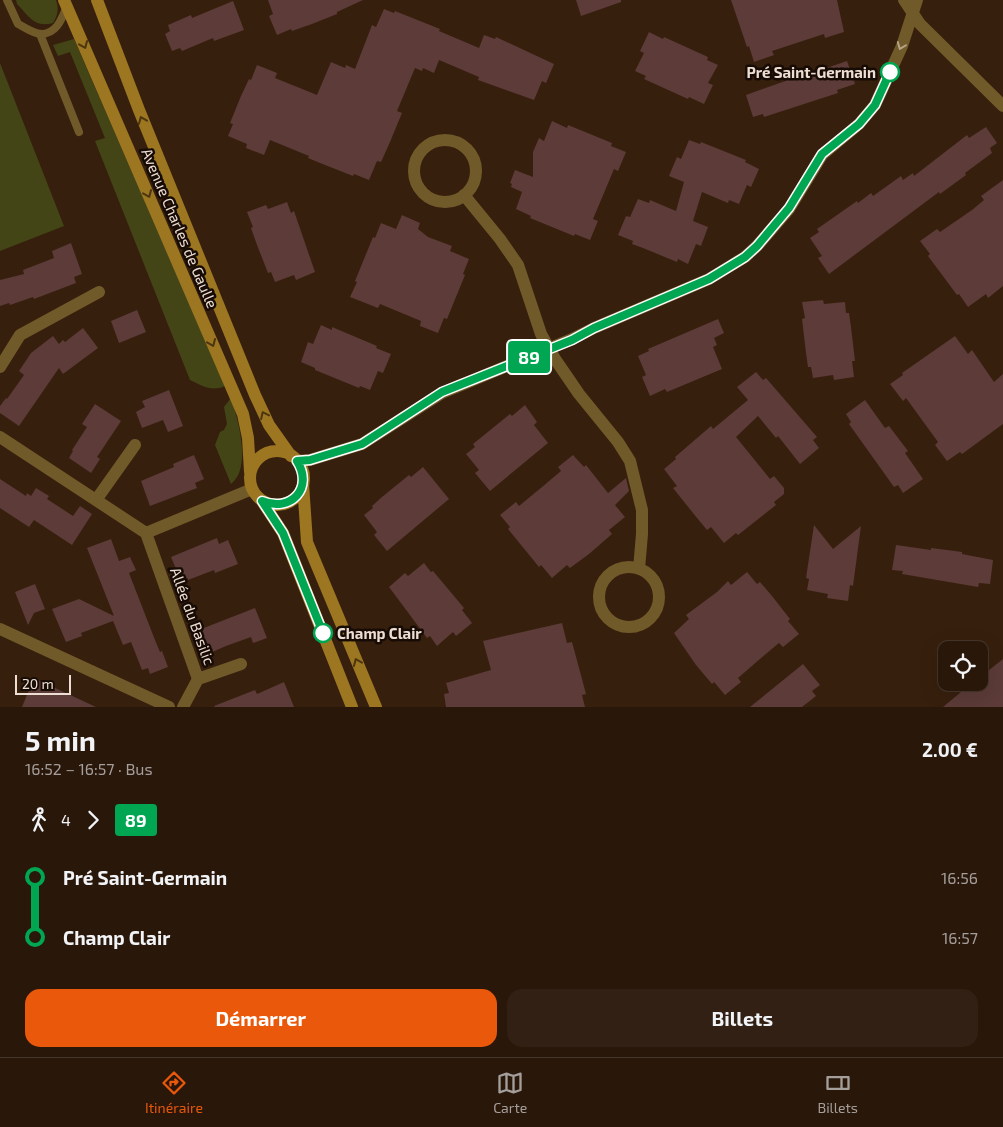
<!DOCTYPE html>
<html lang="fr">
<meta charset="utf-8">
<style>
:root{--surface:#29170a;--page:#312013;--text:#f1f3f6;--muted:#a59f9c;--line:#45362b;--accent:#ea580c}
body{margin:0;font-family:"Exo 2",sans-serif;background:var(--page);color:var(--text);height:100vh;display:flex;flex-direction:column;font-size:19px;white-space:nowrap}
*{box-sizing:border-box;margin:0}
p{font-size:16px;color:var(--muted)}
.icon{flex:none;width:28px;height:28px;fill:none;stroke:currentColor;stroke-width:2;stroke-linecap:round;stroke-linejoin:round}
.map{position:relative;height:707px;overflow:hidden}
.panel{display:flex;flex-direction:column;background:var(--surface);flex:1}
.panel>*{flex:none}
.badge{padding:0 10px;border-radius:4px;font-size:18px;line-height:32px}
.controls{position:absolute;left:938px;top:641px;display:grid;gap:10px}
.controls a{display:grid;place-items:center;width:50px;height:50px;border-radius:10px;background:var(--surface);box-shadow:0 5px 20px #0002,0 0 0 1px var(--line);font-size:25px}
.scale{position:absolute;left:15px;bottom:12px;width:56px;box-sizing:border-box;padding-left:5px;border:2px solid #eeddd2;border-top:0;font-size:14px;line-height:18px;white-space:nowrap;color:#eeddd2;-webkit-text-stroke:4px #170c05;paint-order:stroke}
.map>.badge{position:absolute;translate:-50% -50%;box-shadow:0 0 0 2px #fff}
.legs{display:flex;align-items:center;gap:8px;height:55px;padding:0 25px;font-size:16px}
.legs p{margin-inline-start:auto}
.head{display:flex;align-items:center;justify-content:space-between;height:85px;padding:0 25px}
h1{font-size:28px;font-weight:700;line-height:38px}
.cta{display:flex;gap:10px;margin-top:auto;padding:10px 25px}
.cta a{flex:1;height:58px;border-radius:15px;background:var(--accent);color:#fff;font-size:20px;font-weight:700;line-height:58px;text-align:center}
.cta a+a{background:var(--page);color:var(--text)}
ul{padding:0 25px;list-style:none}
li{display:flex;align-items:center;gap:18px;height:60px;font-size:19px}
li i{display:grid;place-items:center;width:8px;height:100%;margin:0 6px;background:currentColor}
li i::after{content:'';width:12px;height:12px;margin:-6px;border:4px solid;border-radius:50%;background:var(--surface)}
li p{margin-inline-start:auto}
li:first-child i{background:linear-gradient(#0000 50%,currentColor 0)}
li:last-child i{background:linear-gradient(currentColor 50%,#0000 0)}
.dock{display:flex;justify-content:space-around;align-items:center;height:70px;border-top:1px solid var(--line);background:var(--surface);font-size:14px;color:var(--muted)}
.dock a{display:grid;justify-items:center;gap:2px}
.dock .selected{color:var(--accent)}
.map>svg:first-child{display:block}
.grass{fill:#434516}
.building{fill:#5c3b38}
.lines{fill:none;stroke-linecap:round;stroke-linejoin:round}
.service{stroke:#715a2a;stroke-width:8}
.minor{stroke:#715a2a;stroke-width:12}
.secondary{stroke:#9c7621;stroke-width:12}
.oneway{stroke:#4c3610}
.oneway2{stroke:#b6a286}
.line-1-casing{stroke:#fff;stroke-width:11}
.line-1{stroke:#00a651;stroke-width:8}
.stop-1-dot{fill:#fff;stroke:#00a651;stroke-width:2.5}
.labels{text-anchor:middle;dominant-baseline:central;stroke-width:5;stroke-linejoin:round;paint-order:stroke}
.stop-label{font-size:15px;font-weight:bold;fill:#eeddd2;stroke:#170c05;text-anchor:end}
.street-label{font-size:15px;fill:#eeddd2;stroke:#170c05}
</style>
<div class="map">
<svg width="1003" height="707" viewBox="0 0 1003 707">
<rect width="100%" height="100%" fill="#371f0d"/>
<path class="grass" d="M16 0H56C59 9 58 15 53 23 34 28 29 16 17 4Z
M74 39 225 386C212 392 202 386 190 380L95 141 105 138 70 52 58 56 53 45Z
M0 63 64 226 0 251Z
M231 398C238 419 252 468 231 484L215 445 220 432 224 430 227 424 224 407Z"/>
<path class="building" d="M268 0H363L337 12V14L312 24 292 31 291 29 277 35 269 16 273 14Z
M576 0H621V2L581 16Z
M731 0H837L844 32 825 38 824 34 772 51 774 55 754 62 749 46 747 47Z
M233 1 244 30 214 41 213 38 182 51 180 48 172 51 165 34 170 31 168 25 191 15 192 18Z
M384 9 394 13 395 11 440 29 439 31 479 48 484 35 495 39 496 37 554 64 546 83 542 81 534 100 478 80 479 77 439 60 434 73 423 68 422 71 415 68 397 111 402 113 390 142 381 162 377 161 369 180 354 174 353 176 320 163 308 158 309 156 270 140 264 155 246 148 247 144 228 136 233 124 230 123 241 96 249 79 251 80 257 65 277 73 275 78 317 95 331 62 345 68 346 65 355 69 372 25 376 27Z
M649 32 663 39 664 37 708 57 707 60 718 65 708 83 713 85 704 104 689 97 688 99 644 79 646 76 635 71 644 53 640 51Z
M847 61 855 84 837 90 838 93 764 117 763 114 753 117 746 95 808 73 809 74Z
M552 121 567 128 568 125 612 143 611 146 626 152 618 171 614 169 604 193 593 219 598 221 590 240 575 234 574 236 530 218 531 216 516 209 522 192 511 187 512 184 510 183 515 170 533 177V152L539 138 544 141Z
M986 127 997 143 990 148 992 153 965 173 966 175 940 194 939 192 829 274 818 258 822 256 810 238 819 232 817 229 857 201 858 203 871 193 873 196 901 176 903 180 913 173 914 176 967 135 969 138Z
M689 140 700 144 701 142 746 160 745 162 759 169 751 187 747 185 739 204 729 200 728 203 702 192 693 221 708 227 701 246 696 244 688 264 678 259 677 262 643 248 632 244 633 241 618 235 626 216 630 217 638 199 649 203 650 200 676 211 684 182 669 176 677 157 681 159Z
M1003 180V286L988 298 986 294 968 307 959 294 957 295 928 256 930 254 920 241 937 229 940 232 972 210 984 200 981 196Z
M287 202 291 213 294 211 315 272 296 280 294 275 275 282 271 272 268 273 257 245 251 228 253 227 247 212 266 205 268 209Z
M402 215 420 223 418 229 428 237 452 246 450 251 469 259 463 274 465 275 447 319 444 318 438 333 420 326 421 321 380 304 378 308 350 297 357 282 355 281 373 237 375 238 381 223 396 229Z
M71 243 82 274 74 277 76 283 34 299 33 297 10 305 9 303 0 306V280L24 274 23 270 54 258 52 251Z
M823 300 824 304 845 302 846 313H849L851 327 855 361H852L854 377 834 380 833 375 813 378 811 367H808L806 353 802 319 805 318 802 302Z
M137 310 146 332 119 343 111 321Z
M718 319 724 333 714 338 717 345 713 347 722 369 667 392 665 389 650 396 642 377 646 375 638 356 649 351 648 349Z
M321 325 332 330V327L377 346 376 348 391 354 383 373 378 371 370 390 360 386 359 388 315 370V368L301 362 308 342 313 344Z
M83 328 98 348 63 374 59 368 19 426 0 413V406L6 398 7 399 24 375 19 371 31 353 53 336 59 344 63 340 65 342Z
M955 336 968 354 972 350 994 382 1003 374V424L962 454 960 452 947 461 935 445 938 442 906 398 903 401 890 384 903 375 902 373Z
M756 372 763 380 766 378 817 437 813 440 819 448 800 464 778 436 776 438 758 416 736 437 770 479 774 476 784 488V494L774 502 776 505 738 535 736 533 724 543 711 527 707 530 697 518 673 488 677 486 664 469 676 459 675 457 711 426 713 429 748 400 737 387Z
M169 390 183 426 168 432 163 420 142 428 136 412 145 407 142 401Z
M865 400 885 428 889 426 908 451 905 453 923 479 903 493 898 485 894 487 849 424 851 422 846 414Z
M95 404 121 421 97 457 100 459 91 473 69 458 73 451 72 450 87 427 82 424Z
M525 405 537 422 534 425 548 443 490 491 475 473 479 470 466 454 475 447 473 444 510 414 512 416Z
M194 455 204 479 195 483 197 488 150 506 141 481 174 467 173 464Z
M573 455 584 467 586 465 608 493 626 478 629 491 615 505 625 517 609 530 612 534 589 554 570 568 567 565 552 578 541 565 539 567 508 529 510 527 500 515 516 502 519 506 542 487 561 471 558 467Z
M423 467 449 499 387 551 374 535 377 532 364 515 373 508 372 506 382 497 409 475 411 477Z
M0 479 26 496 27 493 31 496 36 488 49 496 47 499 73 516 80 506 92 514 72 545 34 520 29 527 0 508Z
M814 525 833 549 861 526 853 586 850 585 848 601 827 598 828 594 807 590 809 579 806 578Z
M217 538 219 544 228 540 238 564 215 573 214 570 188 580V578L181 581 171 557Z
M111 539 119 561 130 557 136 570 129 573 155 640 160 652 162 651 168 667 150 674 148 668 142 670 131 642 123 645 113 621 81 633 82 636 66 642 52 609 79 599 114 616 87 548Z
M896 545 931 550V548L947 550 962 552V554L993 560 990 584 979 583 978 587 902 574 903 571 892 570Z
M424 563 431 572 433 571 464 608 462 610 472 623 456 636 453 632 437 646 430 636 427 638 389 587 405 573 408 576Z
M747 572 757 584 760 582 772 596 790 619 788 621 799 634 783 647 779 643 767 653 738 678 741 682 725 695 714 682 712 684 696 665 674 633 689 619 686 615 717 592 728 581 731 585Z
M35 584 45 609 34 613 28 625 15 592Z
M255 608 267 638 253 643 251 637 226 646 210 653 208 648 204 650 196 631Z
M562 623 567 643 572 642 582 679 586 694 582 695 585 707H446L444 694 449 693 446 683 491 670 483 641Z
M1003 659V707H943L973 682H979V678Z
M803 664 820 685 812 691 816 696 802 707H750Z
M34 678 40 681 96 707H22Z
M284 682 294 707H215L214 706 255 690 257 694Z"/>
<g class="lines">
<path class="service" d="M7 0 18 24C24 27 34 34 41 34 57 34 62 18 67 6
M40 34 79 132"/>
<path class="minor" d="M904 0 920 24 1003 106
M414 171a31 31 0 1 1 62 0a31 31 0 1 1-62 0Z
M464 195 500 239 518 265 541 334 555 359 579 394 618 442 630 461 642 510V534L639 569
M0 367 20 335 99 292
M0 437 146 533 198 679 183 707
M297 461 310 460 362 444 442 393 572 339 594 328 709 279 745 257 757 246 789 209 822 155 859 124 875 105 902 46 917 0
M96 500 135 445
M146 533 252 489
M599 597a30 30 0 1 1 60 0a30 30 0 1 1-60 0Z
M0 629 169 707
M198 679 241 664"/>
<path class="secondary" d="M64 0 243 414 248 438 250 472
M97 0 139 110 255 395 269 425 291 456
M250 478a27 27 0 1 1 54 0a27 27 0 1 1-54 0Z
M303 484 307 542 376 707
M262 501 283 533 352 707"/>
</g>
<defs><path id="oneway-chevron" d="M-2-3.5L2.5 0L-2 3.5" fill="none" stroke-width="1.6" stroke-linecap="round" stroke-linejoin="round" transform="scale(1.25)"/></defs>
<g class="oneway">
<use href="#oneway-chevron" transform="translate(84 45) rotate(67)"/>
<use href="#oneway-chevron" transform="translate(142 120) rotate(-112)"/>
<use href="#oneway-chevron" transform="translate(148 194) rotate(67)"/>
<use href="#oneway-chevron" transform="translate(212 343) rotate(67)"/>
<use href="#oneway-chevron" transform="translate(264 415) rotate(-115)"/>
<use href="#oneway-chevron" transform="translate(357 662) rotate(-113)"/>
</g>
<use class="oneway2" href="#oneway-chevron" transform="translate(901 46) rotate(111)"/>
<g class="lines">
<g class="line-1-casing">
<path id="line-1" d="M323 633 283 533 262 501C291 513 314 488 297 461L310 460 362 444 442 392 572 340 594 328 709 279 745 257 757 246 789 208 822 154 859 124 875 105 890 72"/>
</g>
<use href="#line-1" class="line-1"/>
</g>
<g class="stop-1-dot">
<circle cx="890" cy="72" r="9"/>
<circle cx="323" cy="633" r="9"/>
</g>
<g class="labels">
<g class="stop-label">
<text x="876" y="72">Pré Saint-Germain</text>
<text x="337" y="633" text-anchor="start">Champ Clair</text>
</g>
<g class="street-label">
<text transform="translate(180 228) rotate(67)">Avenue Charles de Gaulle</text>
<text transform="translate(193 616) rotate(70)">Allée du Basilic</text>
</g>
</g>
</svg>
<div class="controls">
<a><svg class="icon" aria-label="locate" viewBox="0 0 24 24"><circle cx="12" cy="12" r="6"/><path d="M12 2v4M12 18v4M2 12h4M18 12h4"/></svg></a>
</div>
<div class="scale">20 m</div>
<b class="badge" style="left:529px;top:357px;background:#00a651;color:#fff">89</b>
</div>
<section class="panel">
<div class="head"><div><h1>5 min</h1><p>16:52 – 16:57 · Bus</p></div><b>2.00 €</b></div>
<div class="legs"><svg class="icon" aria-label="walk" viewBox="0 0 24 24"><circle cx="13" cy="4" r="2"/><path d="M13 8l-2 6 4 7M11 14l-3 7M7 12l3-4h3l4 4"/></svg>4<svg class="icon" aria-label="forward" viewBox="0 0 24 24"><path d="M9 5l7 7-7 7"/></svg><b class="badge" style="background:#00a651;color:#fff">89</b></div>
<ul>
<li><i style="color:#00a651"></i><b>Pré Saint-Germain</b><p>16:56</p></li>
<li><i style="color:#00a651"></i><b>Champ Clair</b><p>16:57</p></li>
</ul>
<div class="cta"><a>Démarrer</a><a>Billets</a></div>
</section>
<nav class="dock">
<a class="selected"><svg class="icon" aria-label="directions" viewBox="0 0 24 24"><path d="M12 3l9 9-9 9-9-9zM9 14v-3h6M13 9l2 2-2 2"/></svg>Itinéraire</a>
<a><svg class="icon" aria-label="map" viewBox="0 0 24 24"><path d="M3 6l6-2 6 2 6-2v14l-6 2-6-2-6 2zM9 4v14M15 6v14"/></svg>Carte</a>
<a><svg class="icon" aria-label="tickets" viewBox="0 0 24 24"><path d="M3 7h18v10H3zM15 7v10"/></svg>Billets</a>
</nav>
